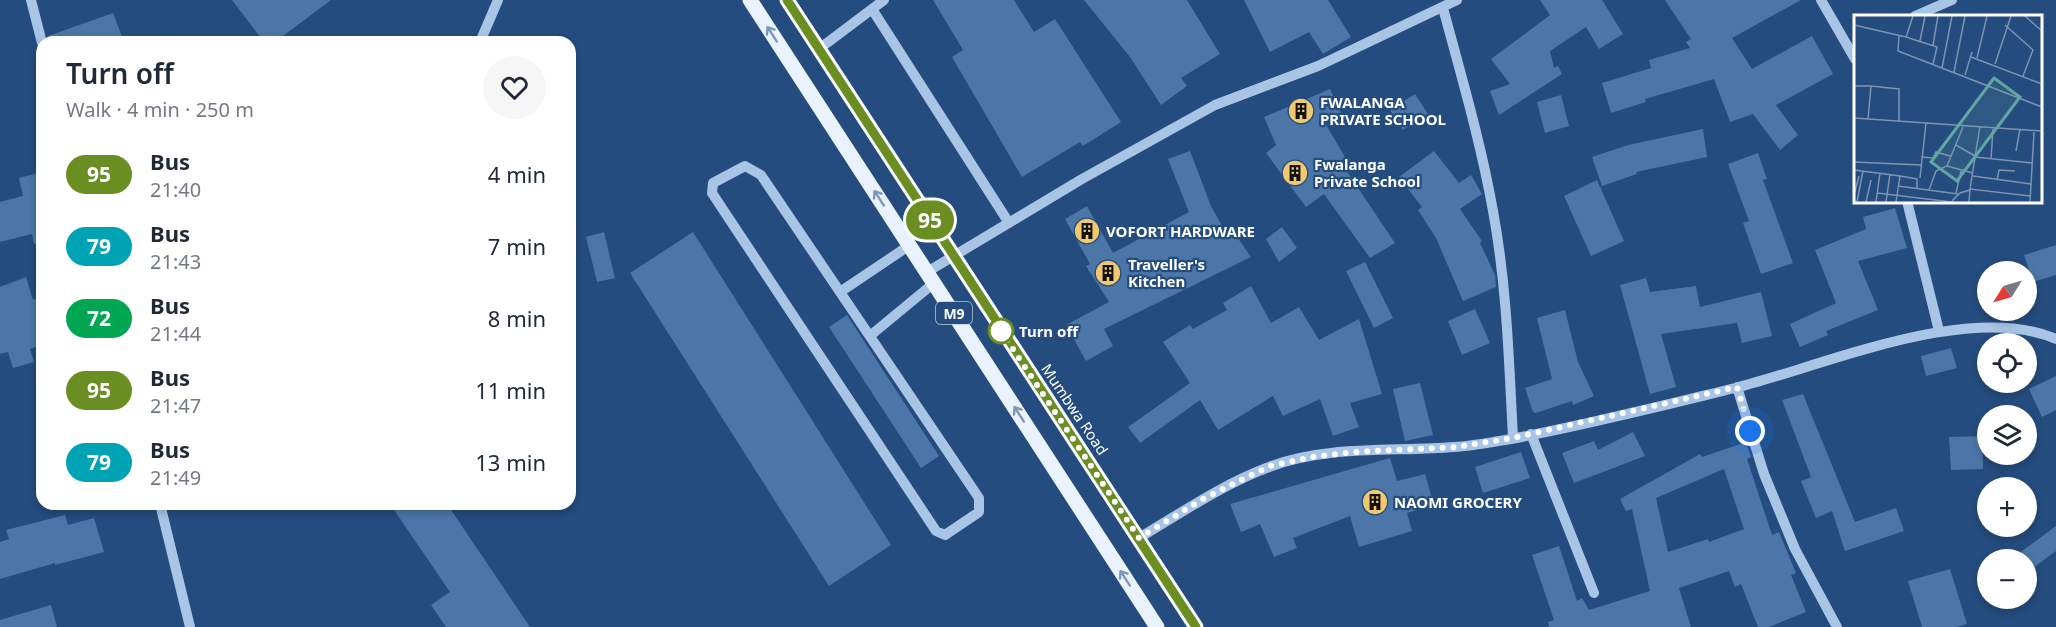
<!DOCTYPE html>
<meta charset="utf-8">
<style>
:root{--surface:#fff;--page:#f6f6f7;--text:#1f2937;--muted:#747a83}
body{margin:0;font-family:"Noto Sans",sans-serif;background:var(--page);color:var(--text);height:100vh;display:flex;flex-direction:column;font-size:22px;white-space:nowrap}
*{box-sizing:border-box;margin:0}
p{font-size:20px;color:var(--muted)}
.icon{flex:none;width:33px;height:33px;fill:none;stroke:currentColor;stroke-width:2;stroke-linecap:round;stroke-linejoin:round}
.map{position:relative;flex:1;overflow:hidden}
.drawer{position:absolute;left:36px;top:36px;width:540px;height:474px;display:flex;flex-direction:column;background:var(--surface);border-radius:18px;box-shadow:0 3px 9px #0003}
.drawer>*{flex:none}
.badge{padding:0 12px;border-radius:20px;font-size:21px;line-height:39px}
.needle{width:39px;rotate:233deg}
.controls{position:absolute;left:1977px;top:261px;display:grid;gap:12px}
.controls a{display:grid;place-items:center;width:60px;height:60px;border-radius:50%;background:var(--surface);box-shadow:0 3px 9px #0003;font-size:30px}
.you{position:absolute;width:30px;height:30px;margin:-15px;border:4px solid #fff;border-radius:50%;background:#1a73e8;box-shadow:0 0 0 9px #1a73e833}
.map>.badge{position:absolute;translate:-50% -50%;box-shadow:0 0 0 3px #fff}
.round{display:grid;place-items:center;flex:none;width:63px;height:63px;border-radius:32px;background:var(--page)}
.head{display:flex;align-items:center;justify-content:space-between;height:102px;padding:0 30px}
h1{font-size:28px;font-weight:600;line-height:45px}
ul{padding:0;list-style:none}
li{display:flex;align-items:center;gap:18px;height:72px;padding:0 30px}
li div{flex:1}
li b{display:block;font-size:22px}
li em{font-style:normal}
li .badge{min-width:66px;font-weight:700;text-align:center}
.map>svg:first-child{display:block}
.building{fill:#4c76a7;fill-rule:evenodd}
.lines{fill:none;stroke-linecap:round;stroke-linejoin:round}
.minor{stroke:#a9c5e6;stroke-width:10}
.major{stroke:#eaf2fd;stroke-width:15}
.oneway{stroke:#7d97b7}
.line-casing{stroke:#fff;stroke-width:14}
.line{stroke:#6b8e23;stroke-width:9}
.walk{stroke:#fff;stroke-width:6;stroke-dasharray:0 10.8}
.stop-dot{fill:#fff;stroke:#6b8e23;stroke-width:3}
.labels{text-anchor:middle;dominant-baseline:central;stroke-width:4.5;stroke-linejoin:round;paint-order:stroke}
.shield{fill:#244c7e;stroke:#bdc9d8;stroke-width:1.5}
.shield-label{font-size:14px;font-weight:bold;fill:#fff}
.poi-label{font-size:15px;font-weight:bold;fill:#fff;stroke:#244c7e;text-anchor:start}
.stop-label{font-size:15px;font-weight:bold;fill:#fff;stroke:#244c7e;text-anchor:start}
.street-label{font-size:15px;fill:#fff;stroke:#244c7e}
.inset-road{fill:none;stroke:#7c94b2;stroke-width:1.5}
.view{fill:#63a6a1;fill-opacity:0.15;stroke:#63a6a1;stroke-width:3}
.inset-edge{fill:none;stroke:#fff;stroke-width:3}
</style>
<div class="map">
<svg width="2056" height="627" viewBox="0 0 2056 627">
<rect width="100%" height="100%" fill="#244c7e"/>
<path class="building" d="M232 0H331L275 42H264Z
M933 0H1014L1034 32 1055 19 1121 122 1083 146 1080 142 1022 177 952 57 963 50Z
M1084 0H1187L1220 54 1181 78 1187 86 1161 105 1130 57Z
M1244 0H1328L1351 37 1323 54 1309 32 1270 52Z
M1540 0H1602L1623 34 1599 49 1586 27 1550 51 1554 68 1558 66 1562 74 1499 115 1490 91 1510 84 1491 59 1550 15Z
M1665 0H1801L1732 38 1752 69 1812 36 1833 74 1776 105 1798 135 1780 150 1753 114 1730 122 1714 79 1645 99 1646 102 1611 113 1602 83 1651 68 1649 60 1690 48 1686 42 1691 39Z
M113 13 124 42H49L48 36Z
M1330 89 1341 113 1325 123 1351 167 1346 170 1395 243 1370 258 1324 194 1306 207 1266 153 1276 145 1264 117Z
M1415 94 1428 114 1403 130 1390 110Z
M1561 95 1569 126 1545 133 1537 102Z
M1703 129 1707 157 1636 172 1637 174 1602 186 1592 157 1628 145Z
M1190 151 1211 206 1227 235 1233 231 1251 257 1104 329 1113 346 1086 361 1066 325 1109 302 1086 266 1090 264 1065 219 1087 206 1113 253 1189 212 1168 159Z
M1434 151 1459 183 1471 175 1482 194 1460 209 1482 241 1480 243 1495 275 1496 287 1463 301 1436 238 1418 210 1422 207 1399 177Z
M1758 153 1767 179 1763 180 1793 263 1761 274 1743 223 1749 221 1728 164Z
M42 172V243L34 244 32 234 0 242V202L23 196 19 178Z
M1597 180 1624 241 1591 256 1564 196Z
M1895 208 1907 248 1858 261 1878 310 1826 331 1828 335 1800 347 1790 324 1836 303 1815 250 1866 229 1863 217Z
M1282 227 1297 248 1279 262 1266 239Z
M604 232 615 278 597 282 586 237Z
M693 232 891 545 829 586 630 273Z
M2056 245V275L2033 282 2024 255Z
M1365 262 1393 318 1374 328 1346 271Z
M26 277 33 300 42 297V345L30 349 34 362 13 368 8 352 0 354V287Z
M1646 278 1650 292 1696 286 1700 307 1761 292 1772 336 1742 343 1737 323 1661 334 1676 387 1650 394 1620 285Z
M1251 286 1271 323 1299 307 1319 340 1359 319 1382 394 1350 403 1359 427 1333 436 1320 399 1283 416 1273 396 1218 430 1200 400 1140 443 1128 427 1190 383 1163 342 1190 325 1193 329 1227 310 1223 303Z
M1475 309 1490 343 1462 355 1448 321Z
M1565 310 1578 362 1594 396 1573 405 1572 401 1536 413 1533 412 1525 388 1552 379 1537 318Z
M847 315 939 456 921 468 829 327Z
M1951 348 1957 368 1926 376 1921 356Z
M2056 376V410L2042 417 2029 389Z
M1420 383 1433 435 1405 441 1393 389Z
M1803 394 1855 522 1896 508 1904 531 1845 551 1832 511 1816 518 1801 481 1811 477 1782 400Z
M1633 432 1645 456 1574 483 1562 453 1594 441 1598 450Z
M1982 436 1983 469 1951 470 1949 437Z
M1746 442 1751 457 1747 459 1772 535 1779 532 1796 573 1791 575 1806 612 1769 627H1758L1741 584 1735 587 1729 571 1679 588 1691 627H1549L1548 622 1554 620 1532 555 1559 546 1577 601 1582 598 1589 610 1650 591 1632 509 1626 511 1620 499 1700 454 1702 457ZM1724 469 1744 529 1709 542 1708 539 1668 552 1656 498Z
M1521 452 1530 478 1483 493 1475 467Z
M1390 458 1397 481 1425 474 1434 505 1407 513 1412 531 1359 547 1350 516 1293 538 1297 548 1274 557 1260 524 1241 532 1230 504Z
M390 504H447L530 627H446L431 605 450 592Z
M65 515 68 525 94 518 104 552 55 565V563L0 579V542L9 539 6 530Z
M2056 526V551L2029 571 2026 560H2020L2017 555Z
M1950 569 1967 624 1956 627H1922L1908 581Z
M51 605 57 627H0V620Z"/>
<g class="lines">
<path class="minor" d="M31 0 42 43
M1821 0 1855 59
M1443 8C1461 75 1481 143 1493 211 1507 286 1509 363 1513 438
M872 9 1009 223
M1915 16 1952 0
M480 42 498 0
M819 49 884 0
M745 166 761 175 979 498V512L945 535 936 531 712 193 713 183Z
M1907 201 1939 331
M927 272 1082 179 1215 105 1318 66 1457 0
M840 292 910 245
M871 335 934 283
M1737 387 1764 474 1795 549 1837 627
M1531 434 1594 593
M160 504 190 627
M1139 538C1181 513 1223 484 1269 467 1326 445 1394 452 1454 447 1473 446 1492 442 1511 439 1586 425 1661 406 1735 388 1823 366 1970 301 2056 339"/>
<path class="major" d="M750 0 1157 627
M787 0 1196 627"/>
</g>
<defs><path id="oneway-shaft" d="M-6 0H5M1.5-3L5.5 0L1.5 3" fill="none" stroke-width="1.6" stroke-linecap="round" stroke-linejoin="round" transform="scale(1.5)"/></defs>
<g class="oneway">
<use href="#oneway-shaft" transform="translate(772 34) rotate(-123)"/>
<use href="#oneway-shaft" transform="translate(879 198) rotate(-123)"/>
<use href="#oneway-shaft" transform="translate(1019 414) rotate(-123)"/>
<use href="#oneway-shaft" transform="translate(1125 578) rotate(-123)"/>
</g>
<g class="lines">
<g class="line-casing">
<path id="line" d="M787 0 1196 627"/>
</g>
<use href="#line" class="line"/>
<path class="walk" d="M1001 331 1139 538 1203 499 1270 466 1312 457 1354 452 1456 447 1513 438 1737 387 1750 431"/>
</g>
<defs>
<g id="building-disc" transform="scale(1.35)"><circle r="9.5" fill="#f0c96c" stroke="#244c7e"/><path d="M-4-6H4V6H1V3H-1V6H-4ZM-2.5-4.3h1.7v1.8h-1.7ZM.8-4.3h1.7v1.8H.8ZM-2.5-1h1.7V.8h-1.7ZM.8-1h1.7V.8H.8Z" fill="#111"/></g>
</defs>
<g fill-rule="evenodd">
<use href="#building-disc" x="1301" y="111"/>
<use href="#building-disc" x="1295" y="173"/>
<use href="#building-disc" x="1087" y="231"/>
<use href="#building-disc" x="1108" y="273"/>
<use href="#building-disc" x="1375" y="502"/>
</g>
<circle class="stop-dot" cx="1001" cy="331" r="12"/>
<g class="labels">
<rect class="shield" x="936" y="302" width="36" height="22" rx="4.5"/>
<g class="shield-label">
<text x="954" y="313">M9</text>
</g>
<g class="poi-label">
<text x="1320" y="102">FWALANGA<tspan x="1320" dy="17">PRIVATE SCHOOL</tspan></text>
<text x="1314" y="164">Fwalanga<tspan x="1314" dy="17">Private School</tspan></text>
<text x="1106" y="231">VOFORT HARDWARE</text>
<text x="1128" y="264">Traveller's<tspan x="1128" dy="17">Kitchen</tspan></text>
<text x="1394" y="502">NAOMI GROCERY</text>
</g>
<g class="stop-label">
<text x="1019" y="331">Turn off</text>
</g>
<g class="street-label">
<text transform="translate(1075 409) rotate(56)">Mumbwa Road</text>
</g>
</g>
<g transform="translate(1854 15)">
<rect width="188" height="188" fill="#244c7e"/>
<path class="inset-road" d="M59 1 52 22 83 32 79 49M171 1 188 16M0 10 52 22M151 10 179 35 169 61M45 21 44 36 188 92M66 26 71 1M79 30 84 1M117 42 188 69M123 43 133 1M141 49 157 1M88 53 98 1M100 57 111 1M111 60 118 37M0 71H17L14 104M17 71 45 74V106M0 103 188 116M102 130 121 141M162 136 166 114M67 142 79 143 82 137 96 141M121 142 178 148M137 144 139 114M0 147 67 150M93 151 119 158M0 155 46 161 42 187M46 161 63 164V174M119 161 177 169M66 163 72 108M143 165 145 155 161 156M44 171 104 179M116 174 126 111M75 175 82 156 93 151 109 112M23 178 98 187M102 178 107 156M0 180 5 161M98 186 106 178 116 175M3 187 9 156M12 187 17 165M22 187 26 158M32 187 36 159M115 187 116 174 176 181M176 187 180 117"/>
<path class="view" d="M140 63 166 82 103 166 77 147Z"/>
<rect width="188" height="188" class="inset-edge"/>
</g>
</svg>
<div class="controls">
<a><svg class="needle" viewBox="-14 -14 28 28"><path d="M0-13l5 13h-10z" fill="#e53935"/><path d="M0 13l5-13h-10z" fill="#747a83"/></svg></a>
<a><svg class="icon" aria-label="locate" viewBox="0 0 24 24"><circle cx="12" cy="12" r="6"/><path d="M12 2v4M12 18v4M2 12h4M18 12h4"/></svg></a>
<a><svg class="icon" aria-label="layers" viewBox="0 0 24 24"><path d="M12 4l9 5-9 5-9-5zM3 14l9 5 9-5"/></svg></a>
<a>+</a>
<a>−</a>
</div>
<div class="you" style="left:1750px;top:431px"></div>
<b class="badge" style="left:930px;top:220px;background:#6b8e23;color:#fff">95</b>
<section class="drawer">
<div class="head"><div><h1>Turn off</h1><p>Walk · 4 min · 250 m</p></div><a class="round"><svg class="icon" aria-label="heart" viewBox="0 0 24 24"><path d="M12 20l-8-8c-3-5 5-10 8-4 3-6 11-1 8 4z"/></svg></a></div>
<ul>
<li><span class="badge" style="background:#6b8e23;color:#fff">95</span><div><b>Bus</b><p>21:40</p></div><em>4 min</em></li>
<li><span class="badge" style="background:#00a3b4;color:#fff">79</span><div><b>Bus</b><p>21:43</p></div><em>7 min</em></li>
<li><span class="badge" style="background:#00a651;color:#fff">72</span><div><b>Bus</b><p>21:44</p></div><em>8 min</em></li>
<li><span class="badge" style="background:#6b8e23;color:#fff">95</span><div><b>Bus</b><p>21:47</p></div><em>11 min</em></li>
<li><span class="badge" style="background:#00a3b4;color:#fff">79</span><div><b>Bus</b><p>21:49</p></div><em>13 min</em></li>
</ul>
</section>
</div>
